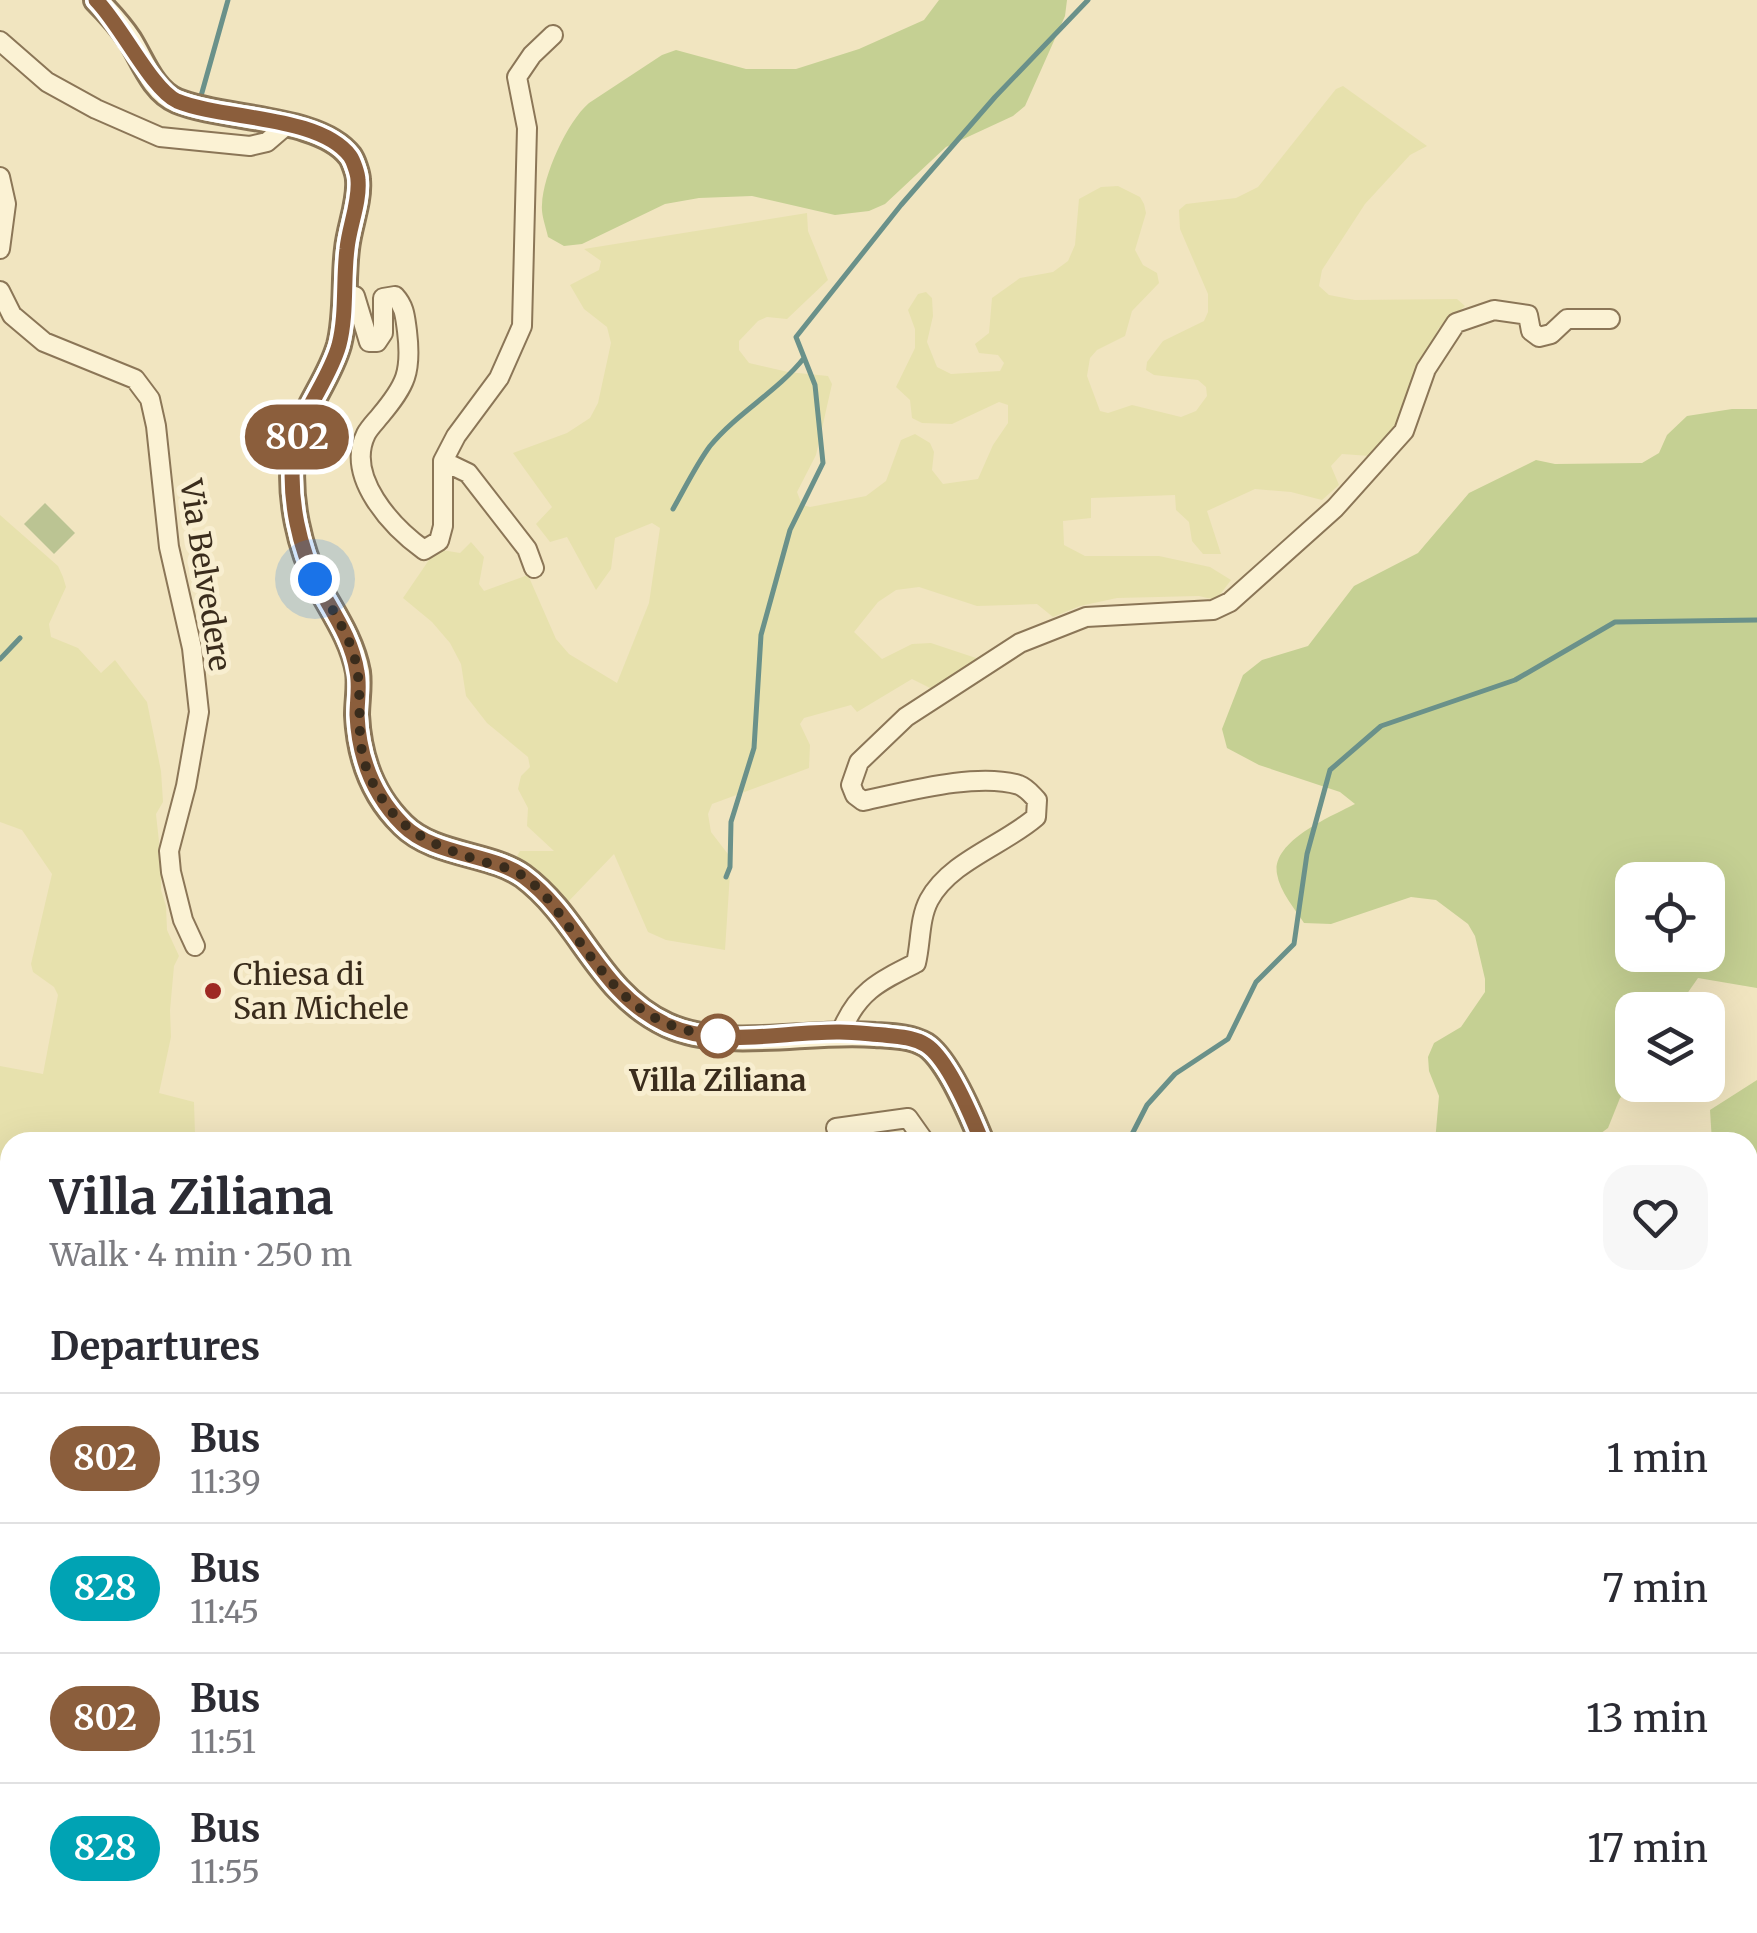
<!DOCTYPE html>
<meta charset="utf-8">
<style>
:root{--surface:#fff;--page:#f7f7f7;--text:#2b2b33;--muted:#7c7c81;--line:#e1e1e2}
body{margin:0;font-family:Merriweather,serif;background:var(--page);color:var(--text);height:100vh;display:flex;flex-direction:column;font-size:38px;white-space:nowrap}
*{box-sizing:border-box;margin:0}
p{font-size:32px;color:var(--muted)}
.icon{flex:none;width:55px;height:55px;fill:none;stroke:currentColor;stroke-width:2;stroke-linecap:round;stroke-linejoin:round}
.map{position:relative;flex:1;overflow:hidden}
.sheet{position:absolute;left:0px;top:1132px;width:1758px;height:802px;display:flex;flex-direction:column;background:var(--surface);border-radius:30px 30px 0 0;box-shadow:0 10px 40px #0002}
.sheet>*{flex:none}
.badge{padding:0 20px;border-radius:32px;font-size:35px;line-height:65px}
.controls{position:absolute;left:1615px;top:862px;display:grid;gap:20px}
.controls a{display:grid;place-items:center;width:110px;height:110px;border-radius:20px;background:var(--surface);box-shadow:0 10px 40px #0002;font-size:50px}
.you{position:absolute;width:50px;height:50px;margin:-25px;border:8px solid #fff;border-radius:50%;background:#1a73e8;box-shadow:0 0 0 15px #1a73e833}
.map>.badge{position:absolute;translate:-50% -50%;box-shadow:0 0 0 5px #fff}
h2{padding:0 50px;font-size:38px;line-height:90px}
.round{display:grid;place-items:center;flex:none;width:105px;height:105px;border-radius:30px;background:var(--page)}
.overview{display:flex;align-items:center;justify-content:space-between;height:170px;padding:0 50px}
h1{font-size:48px;font-weight:700;line-height:75px}
ul{padding:0;list-style:none}
li{display:flex;align-items:center;gap:30px;height:130px;padding:0 50px;border-top:2px solid var(--line)}
li div{flex:1}
li b{display:block;font-size:38px}
li em{font-style:normal}
li .badge{min-width:110px;font-weight:700;text-align:center}
.map>svg:first-child{display:block}
.farmland{fill:#e7e1ad}
.green{fill:#c5d093;fill-rule:evenodd}
.cemetery{fill:#bbc493}
.lines{fill:none;stroke-linecap:round;stroke-linejoin:round}
.stream{stroke:#6a918a;stroke-width:5}
.minor-casing{stroke:#8b7657;stroke-width:22}
.tertiary-casing{stroke:#8b7657;stroke-width:28}
.minor{stroke:#fbf2d4;stroke-width:18}
.tertiary{stroke:#fbf2d4;stroke-width:22}
.line-casing{stroke:#fff;stroke-width:22}
.line{stroke:#8b5e3c;stroke-width:15}
.walk{stroke:#3a2c1c;stroke-width:10;stroke-dasharray:0 18}
.poi-dot{fill:#9e2923;stroke:#f8eed0;stroke-width:4}
.stop-dot{fill:#fff;stroke:#8b5e3c;stroke-width:5}
.labels{text-anchor:middle;dominant-baseline:central;stroke-width:10;stroke-linejoin:round;paint-order:stroke}
.street-label{font-size:30px;fill:#3a2c1c;stroke:#f8eed0}
.poi-label{font-size:30px;fill:#3a2c1c;stroke:#f8eed0;text-anchor:start}
.stop-label{font-size:30px;font-weight:bold;fill:#3a2c1c;stroke:#f8eed0}
</style>
<div class="map">
<svg width="1757" height="1933" viewBox="0 0 1757 1933">
<rect width="100%" height="100%" fill="#f1e5c0"/>
<path class="farmland" d="M1343 86 1427 146 1410 155 1365 204 1322 270 1319 286 1329 295 1355 300 1457 299 1465 306 1438 329 1393 435 1370 456 1342 454 1331 466 1339 485 1322 500 1291 492 1255 489 1207 511 1221 554H1203L1192 541 1189 522 1176 510 1175 495 1091 498V518L1063 521 1064 545 1085 556H1159L1210 567 1231 580 1216 600 1199 596 1117 598 1080 606 1053 617 1037 604 977 606 919 587 896 590 878 602 854 632 882 659 912 644 931 643 979 659 932 689 912 679 857 712 851 705 804 718 800 724 810 745 809 768 712 804 708 814 711 832 731 858 725 950 666 940 648 932 614 854 565 905 546 880 515 860 520 851H554L527 826 528 808 518 789 521 776 530 767 528 757 487 723 466 696 461 664 450 643 432 622 403 598 431 557 442 550 460 553 471 542 484 557 479 584 484 591 528 575 556 639 569 654 617 683 649 603 660 528 652 523 615 538 611 569 596 590 567 537 550 542 536 524 552 507 513 453 567 433 590 418 598 403 611 343 607 327 584 309 570 285 599 270 601 261 584 249 807 213 808 231 828 280 787 319 767 317 758 321 739 341V350L749 363 788 372 828 376 832 384 816 455 797 492 802 505 810 507 866 496 886 481 901 440 915 434 930 443 934 452 932 470 943 484 978 479 993 445 1008 423V405L999 402 952 424 922 423 912 418 910 400 896 387 915 348V329L908 310 918 294 926 292 932 298 933 316 927 342 937 367 951 374 1000 371 1004 363 998 355 979 353 975 344 989 333 992 298 1020 278 1053 272 1068 261 1075 245 1079 199 1101 187 1118 186 1140 197 1144 204 1146 213 1135 250 1143 265 1157 273 1159 283 1132 311 1125 336 1097 350 1090 358 1087 376 1100 411 1108 413 1132 405 1181 417 1196 411 1207 396 1206 387 1198 380 1154 375 1146 370 1147 362 1163 341 1204 321 1208 312V294L1180 229 1179 210 1186 204 1236 198 1258 187 1336 89Z
M0 515 58 566 63 577 66 587 49 624 51 637 78 648 101 673 115 660 147 702 161 771 163 802 156 814 161 860V890L166 906 167 930 179 956 174 966 170 1010 171 1037 159 1093 194 1102 195 1134 192 1142H10V1273L0 1278V1066L43 1074 58 995 54 987 33 972 31 964 52 874 22 830 0 822Z"/>
<path class="green" d="M939 0H1067L1065 16 1025 106 1013 116 946 147 885 204 869 211 835 215 752 196 699 198 665 204 582 244 564 246 548 237C546 227 541 215 542 205 543 175 567 122 589 103L662 55 676 50 746 69H796L859 49 924 20Z
M1732 409H1757V988L1698 978 1684 998 1694 1010H1632V1085H1637L1620 1098 1608 1128 1589 1142H1435L1439 1096 1429 1071 1428 1057 1434 1043 1461 1027 1485 992V979L1475 936 1468 924 1436 900 1411 897 1331 924 1304 923C1295 909 1280 892 1277 874 1271 841 1332 816 1355 804L1340 792 1259 765 1227 748 1222 729 1243 675 1262 660 1308 646 1354 586 1418 553 1469 493 1536 460 1555 464 1642 463 1659 453 1667 435 1687 416ZM1708 880V955H1632V880Z
M1757 1080V1232L1748 1222V1142H1712L1710 1110Z
M0 1762H10V1925H1053L1054 1933H0Z"/>
<path class="cemetery" d="M45 503 75 533 54 554 24 524Z"/>
<g class="lines">
<path class="stream" d="M201 96 228 0
M673 509C685 488 696 465 710 446 738 412 777 392 804 358
M0 659 20 638
M726 877 730 867 731 822 754 748 761 635 790 530 823 463 815 385 796 337 901 205 995 97 1088 0
M1128 1142 1147 1105 1175 1074 1228 1039 1256 982 1294 944 1307 854 1330 770 1381 726 1515 680 1615 622 1757 620
M1748 1386 1757 1381
M0 1479 10 1480"/>
<g class="minor-casing">
<path id="minor" d="M0 41 47 82 96 109 160 137 250 146 267 142 288 124
M0 177 6 204 0 249
M0 291 12 315 44 342 135 379 150 399 156 426 169 547 192 648 199 712 186 786 169 851 171 872 183 920 195 946
M345 293 355 296 369 342H377L383 333V298L395 296C405 307 405 317 407 331 412 372 406 385 380 416 376 421 369 428 366 434 345 477 392 527 424 550L439 541 443 526V461L456 436 499 378 522 326 527 128 517 77 532 55 553 35
M443 461 468 473 527 549 534 568
M841 1032C857 992 878 982 916 963 921 943 919 919 929 900 950 861 1004 845 1036 817L1037 800C1031 794 1027 788 1019 785 977 772 906 792 863 801L855 795 851 785 859 762 906 717 1020 643 1086 617 1213 610 1230 602 1335 508 1404 431 1426 369 1456 323 1494 310 1528 315 1531 331 1539 337 1551 334 1567 319H1610
M836 1128 908 1118 925 1142
M1748 1498 1757 1496
M1645 1933 1650 1925"/>
</g>
<g class="tertiary-casing">
<path id="tertiary" d="M96 0C109 13 120 25 130 40 143 61 153 91 177 101 223 120 320 116 350 156 353 160 358 174 358 180 360 202 349 227 347 249 343 280 347 314 339 345 328 384 297 415 293 458 289 500 299 547 318 585 333 613 352 639 358 672 360 686 357 701 357 715 359 757 373 796 403 825 434 856 491 853 523 876 581 919 597 992 667 1025 726 1052 811 1029 875 1035 892 1036 911 1036 926 1045 948 1060 972 1117 982 1142
M1493 1933V1925"/>
</g>
<use href="#minor" class="minor"/>
<use href="#tertiary" class="tertiary"/>
</g>
<g class="lines">
<g class="line-casing">
<path id="line" d="M96 0C121 25 152 90 177 101 223 120 319 115 350 156 353 160 358 174 358 180 360 202 349 227 347 249 343 280 347 314 339 345 328 384 297 415 293 457 289 500 299 547 318 585 333 613 352 639 357 672 360 686 357 701 357 715 359 757 373 795 403 825 434 856 490 853 523 876 581 919 597 992 667 1025 720 1049 784 1031 840 1032 855 1032 869 1034 884 1035 898 1037 914 1037 926 1045 948 1059 972 1117 982 1142"/>
</g>
<use href="#line" class="line"/>
<path class="walk" d="M315 579C331 609 355 641 358 676 363 726 351 753 383 800 406 836 444 849 484 862 496 865 510 868 520 874 542 888 556 909 571 930 619 996 647 1033 734 1037L718 1036"/>
</g>
<circle class="poi-dot" cx="213" cy="991" r="10"/>
<circle class="stop-dot" cx="718" cy="1036" r="20"/>
<g class="labels">
<g class="street-label">
<text transform="translate(206 575) rotate(81)">Via Belvedere</text>
</g>
<g class="poi-label">
<text x="233" y="974">Chiesa di<tspan x="233" dy="34">San Michele</tspan></text>
</g>
<g class="stop-label">
<text x="718" y="1080">Villa Ziliana</text>
</g>
</g>
</svg>
<div class="controls">
<a><svg class="icon" aria-label="locate" viewBox="0 0 24 24"><circle cx="12" cy="12" r="6"/><path d="M12 2v4M12 18v4M2 12h4M18 12h4"/></svg></a>
<a><svg class="icon" aria-label="layers" viewBox="0 0 24 24"><path d="M12 4l9 5-9 5-9-5zM3 14l9 5 9-5"/></svg></a>
</div>
<div class="you" style="left:315px;top:579px"></div>
<b class="badge" style="left:297px;top:437px;background:#8b5e3c;color:#fff">802</b>
<section class="sheet">
<div class="overview"><div><h1>Villa Ziliana</h1><p>Walk · 4 min · 250 m</p></div><a class="round"><svg class="icon" aria-label="heart" viewBox="0 0 24 24"><path d="M12 20l-8-8c-3-5 5-10 8-4 3-6 11-1 8 4z"/></svg></a></div>
<h2>Departures</h2>
<ul>
<li><span class="badge" style="background:#8b5e3c;color:#fff">802</span><div><b>Bus</b><p>11:39</p></div><em>1 min</em></li>
<li><span class="badge" style="background:#00a3b4;color:#fff">828</span><div><b>Bus</b><p>11:45</p></div><em>7 min</em></li>
<li><span class="badge" style="background:#8b5e3c;color:#fff">802</span><div><b>Bus</b><p>11:51</p></div><em>13 min</em></li>
<li><span class="badge" style="background:#00a3b4;color:#fff">828</span><div><b>Bus</b><p>11:55</p></div><em>17 min</em></li>
</ul>
</section>
</div>
